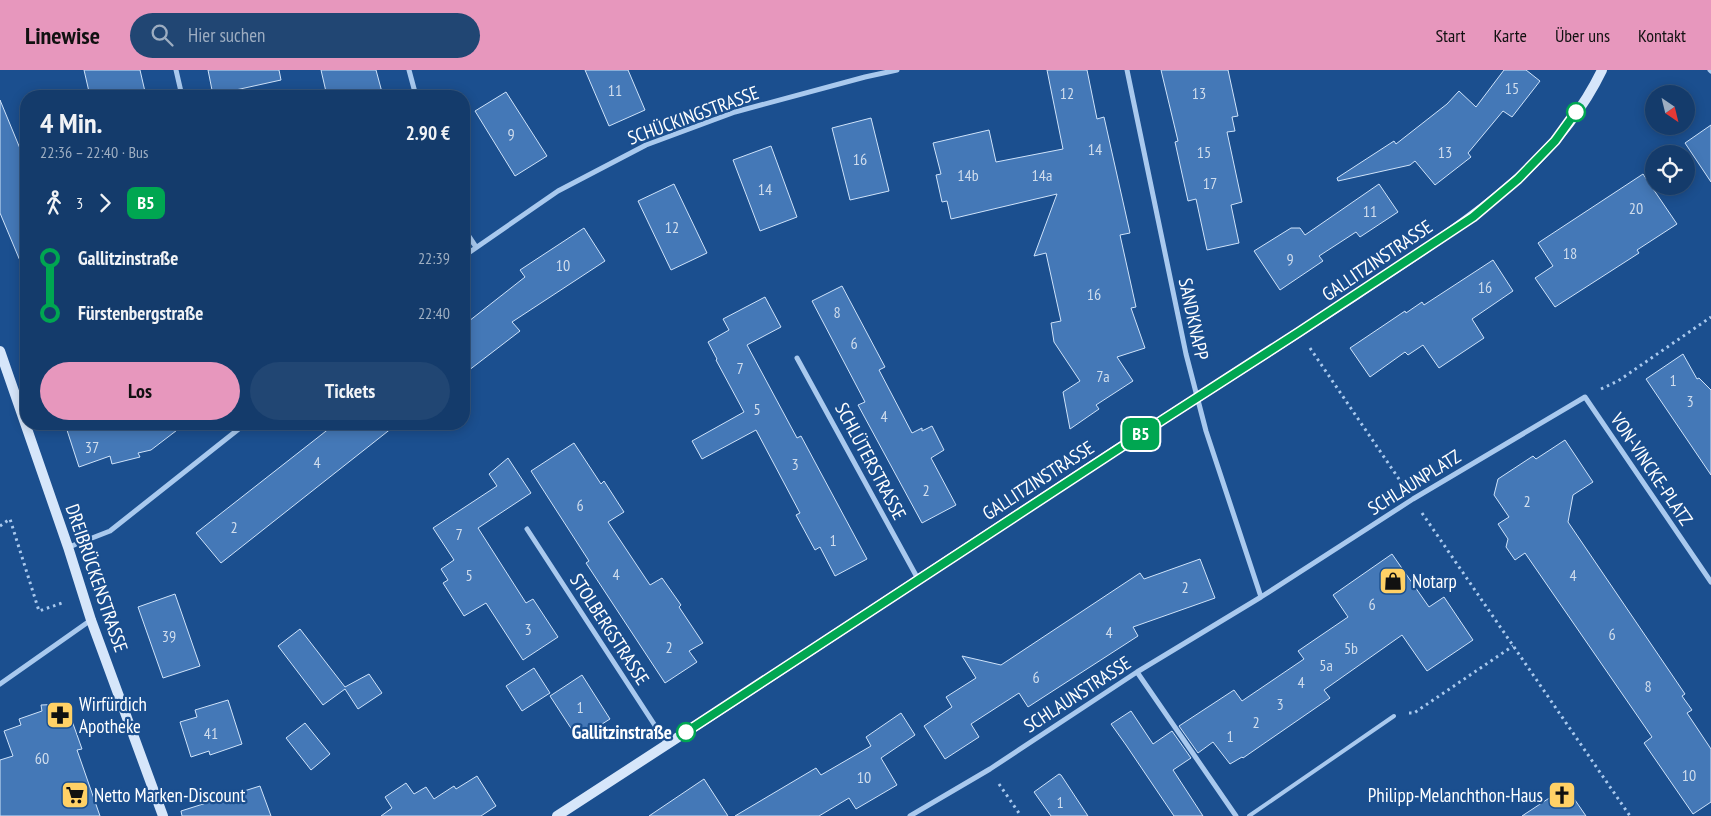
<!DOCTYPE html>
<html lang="de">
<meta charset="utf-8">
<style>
:root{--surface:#143b6b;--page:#214673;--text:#f1f3f6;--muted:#9dadc1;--line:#33557e;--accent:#e797bd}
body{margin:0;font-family:"PT Sans Narrow",sans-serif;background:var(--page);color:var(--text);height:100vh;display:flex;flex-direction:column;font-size:19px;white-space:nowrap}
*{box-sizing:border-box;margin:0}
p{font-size:16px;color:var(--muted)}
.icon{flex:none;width:28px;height:28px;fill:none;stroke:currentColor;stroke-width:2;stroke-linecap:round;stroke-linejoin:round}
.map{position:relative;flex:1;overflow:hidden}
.side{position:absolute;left:20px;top:20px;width:450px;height:340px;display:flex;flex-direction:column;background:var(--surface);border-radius:20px;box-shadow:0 2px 12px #0003,0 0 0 1px var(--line)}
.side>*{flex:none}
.badge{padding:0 10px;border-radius:8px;font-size:18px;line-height:32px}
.needle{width:32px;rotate:145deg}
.buttons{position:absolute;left:1645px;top:15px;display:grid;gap:10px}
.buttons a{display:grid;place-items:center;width:50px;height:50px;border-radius:50%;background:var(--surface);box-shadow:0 2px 12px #0003,0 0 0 1px var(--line);font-size:25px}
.map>.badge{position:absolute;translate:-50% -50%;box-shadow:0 0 0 2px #fff}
.legs{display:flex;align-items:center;gap:8px;height:55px;padding:0 20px;font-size:16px}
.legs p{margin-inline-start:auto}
.summary{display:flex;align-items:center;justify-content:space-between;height:85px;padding:0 20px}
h1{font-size:28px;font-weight:800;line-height:38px}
.cta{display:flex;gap:10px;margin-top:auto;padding:10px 20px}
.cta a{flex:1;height:58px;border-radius:30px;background:var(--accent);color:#111;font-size:20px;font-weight:800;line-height:58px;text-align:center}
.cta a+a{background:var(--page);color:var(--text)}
ul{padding:0 20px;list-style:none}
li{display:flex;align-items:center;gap:18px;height:55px;font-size:19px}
li i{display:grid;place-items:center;width:8px;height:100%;margin:0 6px;background:currentColor}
li i::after{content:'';width:12px;height:12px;margin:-6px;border:4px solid;border-radius:50%;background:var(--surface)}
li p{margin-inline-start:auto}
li:first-child i{background:linear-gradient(#0000 50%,currentColor 0)}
li:last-child i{background:linear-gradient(currentColor 50%,#0000 0)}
header{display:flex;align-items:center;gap:30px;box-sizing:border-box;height:70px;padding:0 25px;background:var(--accent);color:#111}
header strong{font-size:24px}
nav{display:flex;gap:28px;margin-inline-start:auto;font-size:18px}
.search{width:350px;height:45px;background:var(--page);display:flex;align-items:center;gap:12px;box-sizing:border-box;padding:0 18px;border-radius:28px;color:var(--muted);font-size:19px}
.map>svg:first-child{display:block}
.building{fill:#4478b7;stroke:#cfe3fa}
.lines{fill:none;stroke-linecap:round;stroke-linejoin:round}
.path{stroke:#a9c9ee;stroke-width:3;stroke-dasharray:2.5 4;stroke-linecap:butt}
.lane{stroke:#a9c9ee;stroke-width:4}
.street{stroke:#a9c9ee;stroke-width:5}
.secondary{stroke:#d6e6fa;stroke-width:10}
.line-1-casing{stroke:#fff;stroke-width:11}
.line-1{stroke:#00a651;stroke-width:8}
.stop-1-dot{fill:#fff;stroke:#00a651;stroke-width:2.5}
.labels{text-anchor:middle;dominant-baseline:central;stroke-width:4.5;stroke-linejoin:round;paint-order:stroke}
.number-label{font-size:16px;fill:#d0dded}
.street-label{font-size:19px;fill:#fff;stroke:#1b4f8f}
.poi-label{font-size:19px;fill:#fff;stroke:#1b4f8f;text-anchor:start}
.stop-label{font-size:19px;font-weight:bold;fill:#fff;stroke:#1b4f8f;text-anchor:end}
</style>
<header>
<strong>Linewise</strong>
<div class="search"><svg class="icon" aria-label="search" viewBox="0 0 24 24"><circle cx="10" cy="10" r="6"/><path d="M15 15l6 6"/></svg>Hier suchen</div>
<nav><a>Start</a><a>Karte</a><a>Über uns</a><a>Kontakt</a></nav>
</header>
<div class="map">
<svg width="1711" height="746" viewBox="0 0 1711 746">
<rect width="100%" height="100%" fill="#1b4f8f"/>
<path class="building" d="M84 0H140L146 26H90Z
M208 0H279L281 10 213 25Z
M321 0H376L383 26H327Z
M585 0H628L645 40 609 56Z
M1047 0H1087L1097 49 1104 47 1130 163 1120 165 1136 237 1131 238 1145 278 1117 287 1133 311 1096 335 1099 339 1070 359 1063 322 1080 311 1054 272 1051 253 1061 251 1046 183 1034 186 1057 124 951 149 947 131 942 132 936 105 941 104 933 73 989 60 996 92 1063 79Z
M1161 0H1228L1238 46 1232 47 1235 61 1227 62 1242 132 1231 135 1239 173 1207 180 1196 129 1188 131 1175 72 1178 71Z
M1504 0H1526L1540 11 1512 47 1503 41 1468 83 1471 87 1435 115 1415 91 1410 95 1338 111 1337 108 1394 71 1396 74 1447 34 1459 21 1476 37Z
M506 22 547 86 515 106 475 41Z
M0 30 26 93V205L0 143Z
M871 48 889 121 850 130 832 58Z
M1711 55V112L1685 73Z
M771 76 797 147 760 161 733 90Z
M1643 104 1677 154 1637 180 1639 183 1555 237 1535 208 1553 196 1538 173Z
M674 114 707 183 671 200 638 131Z
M1379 114 1398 142 1360 167 1356 162 1319 186 1323 191 1280 220 1254 181 1291 158H1300L1305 165Z
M584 158 605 191 512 252 520 261 464 304V255L525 207 520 200Z
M1493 190 1513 221 1472 249 1484 268 1439 298 1423 275 1408 285 1405 282 1370 307 1350 278 1405 241 1406 243 1422 232 1424 235Z
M842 216 885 297 879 300 912 363 922 358V361L932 356 944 380 931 388 956 435 922 453 858 335 865 332 812 231Z
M765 227 781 257 747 275 797 368 801 366 867 489 835 506 820 477 815 480 796 445 800 443 756 360 702 389 692 371 744 342 716 290 717 289 708 272 729 260 723 249Z
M1683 284 1697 309 1699 308 1711 320V405L1646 309Z
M65 354H185L151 380 138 383 140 387 112 394 110 386 79 397Z
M335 354H397L221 493 196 463Z
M1565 370 1593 412 1573 425 1568 452 1685 624 1682 626 1692 640 1687 643 1711 679V732L1693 744 1644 673 1652 667 1525 483 1515 490 1506 477 1508 469 1498 454 1509 447 1494 425 1498 409 1533 386 1536 389Z
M574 373 601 414 604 411 624 442 608 452 650 515 662 508 681 535 679 537 703 573 689 581 697 592 665 613 586 493 589 491 531 401Z
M508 388 531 423 478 458 526 533 533 529 558 567 523 590 486 533 464 546 443 513 448 510 441 499 454 490 433 458 497 416 489 404Z
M1392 484 1429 537 1444 527 1473 570 1427 601 1402 565 1324 620 1330 628 1243 688 1242 687 1230 694 1213 672 1198 683 1179 656 1234 620 1242 631 1304 589 1298 581 1348 547 1333 525Z
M1200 489 1215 528 1133 557 1138 566 1028 637 1019 623 971 654 979 667 945 689 924 656 952 637 946 627 976 608 962 586 1001 595 1140 503 1144 509Z
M175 524 200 596 163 608 138 537Z
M300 559 345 617 369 604 382 623 358 639 345 619 323 635 278 576Z
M534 598 550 623 522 641 506 616Z
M582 605 610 649 578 669 550 626Z
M228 630 242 674 210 685 209 681 191 687 180 652 197 647 195 640Z
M66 634 82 679 77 680 100 746H0V690L13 686 4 661 21 655 19 649 42 641 41 635Z
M1131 641 1153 674 1172 661 1191 688 1173 700 1203 746H1174L1126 675 1111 654Z
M901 643 915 665 881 688 897 715 856 739 849 728 819 746H735L816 698 821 705 871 676 866 667Z
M305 653 330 684 311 700 286 668Z
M1059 704 1061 705 1088 746H1051L1034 722Z
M477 706 496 736 481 746H381L392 738 385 727 406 713 414 724 426 717 434 729 454 716 456 719Z
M704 709 728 746H649Z
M260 716 271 746H182L181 741Z
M1566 717 1586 746H1522Z"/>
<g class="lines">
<path class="path" d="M1310 278 1403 415
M1601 319 1618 311 1711 247
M1422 443 1630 746
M0 456 10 449 39 541 65 532
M1409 643H1414L1513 576
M999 714 1021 746"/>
<path class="lane" d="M1249 746 1394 646"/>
<path class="street" d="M176 0 182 26
M409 0 416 26
M1127 0 1186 284 1206 361 1261 527
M1710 0 1711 1
M464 159 476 177
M464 186 558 121 646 75 735 42 865 7 897 0
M797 288 918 509
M527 459 667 674
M69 477 110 461 245 354
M1137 602 1236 746
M0 614 91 550
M910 746 990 699 1137 602 1261 527 1413 429 1585 327 1711 512"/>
<path class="secondary" d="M0 281 68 477 91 550 163 746
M557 746C744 625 930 502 1116 380 1196 328 1277 277 1356 225 1448 163 1552 104 1602 0"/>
</g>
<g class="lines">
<g class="line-1-casing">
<path id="line-1" d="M686 662 1164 349 1299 262 1473 147 1518 109 1555 71 1576 42"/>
</g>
<use href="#line-1" class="line-1"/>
</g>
<defs>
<g id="shop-square" transform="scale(1.4375)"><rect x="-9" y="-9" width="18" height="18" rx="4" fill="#ffd166" stroke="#1b4f8f"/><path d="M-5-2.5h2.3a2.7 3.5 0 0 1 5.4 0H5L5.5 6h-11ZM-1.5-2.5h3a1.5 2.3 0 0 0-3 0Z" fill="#111"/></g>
<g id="pharmacy-square" transform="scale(1.4375)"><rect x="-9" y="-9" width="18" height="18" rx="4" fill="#ffd166" stroke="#1b4f8f"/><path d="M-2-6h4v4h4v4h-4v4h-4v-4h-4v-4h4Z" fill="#111"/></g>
<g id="supermarket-square" transform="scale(1.4375)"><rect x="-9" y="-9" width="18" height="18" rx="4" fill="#ffd166" stroke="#1b4f8f"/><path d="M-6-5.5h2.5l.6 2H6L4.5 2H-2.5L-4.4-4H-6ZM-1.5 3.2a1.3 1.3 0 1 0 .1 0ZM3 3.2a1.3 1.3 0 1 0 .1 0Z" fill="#111"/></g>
<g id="church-square" transform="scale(1.4375)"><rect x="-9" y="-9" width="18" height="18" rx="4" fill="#ffd166" stroke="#1b4f8f"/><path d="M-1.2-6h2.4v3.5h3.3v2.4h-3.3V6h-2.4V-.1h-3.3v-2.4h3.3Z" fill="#111"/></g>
</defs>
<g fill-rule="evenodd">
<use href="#shop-square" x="1393" y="511"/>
<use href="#pharmacy-square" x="60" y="645"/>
<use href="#supermarket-square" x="75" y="725"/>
<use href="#church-square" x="1562" y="725"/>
</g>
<g class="stop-1-dot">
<circle cx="1576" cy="42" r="9"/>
<circle cx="686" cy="662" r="9"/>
</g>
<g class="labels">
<g class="number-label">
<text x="1512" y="18">15</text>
<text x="615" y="20">11</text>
<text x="1067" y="23">12</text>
<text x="1199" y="23">13</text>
<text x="511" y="64">9</text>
<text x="1095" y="79">14</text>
<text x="1204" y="82">15</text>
<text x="1445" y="82">13</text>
<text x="860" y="89">16</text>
<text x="968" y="105">14b</text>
<text x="1042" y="105">14a</text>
<text x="1210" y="113">17</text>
<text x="765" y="119">14</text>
<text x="1636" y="138">20</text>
<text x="1370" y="141">11</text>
<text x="672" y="157">12</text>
<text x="1570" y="183">18</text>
<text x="1290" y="189">9</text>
<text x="563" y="195">10</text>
<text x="1485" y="217">16</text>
<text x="1094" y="224">16</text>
<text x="837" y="242">8</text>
<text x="854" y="273">6</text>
<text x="740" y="298">7</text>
<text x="1103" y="306">7a</text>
<text x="1673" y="310">1</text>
<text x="1690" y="331">3</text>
<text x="757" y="339">5</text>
<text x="884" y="346">4</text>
<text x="92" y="377">37</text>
<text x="317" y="392">4</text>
<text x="795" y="394">3</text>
<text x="926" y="420">2</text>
<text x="1527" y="431">2</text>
<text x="580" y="435">6</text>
<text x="234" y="457">2</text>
<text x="459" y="464">7</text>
<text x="833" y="470">1</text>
<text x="616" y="504">4</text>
<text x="469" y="505">5</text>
<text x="1573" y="505">4</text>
<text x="1185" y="517">2</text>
<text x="1372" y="534">6</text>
<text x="528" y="559">3</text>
<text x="1109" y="562">4</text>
<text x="1612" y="564">6</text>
<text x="169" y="566">39</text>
<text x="669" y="577">2</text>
<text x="1351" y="578">5b</text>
<text x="1326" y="595">5a</text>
<text x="1036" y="607">6</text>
<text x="1301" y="612">4</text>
<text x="1648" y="616">8</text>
<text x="1280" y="634">3</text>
<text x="580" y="637">1</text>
<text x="1256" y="652">2</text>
<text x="211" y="663">41</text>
<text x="1230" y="666">1</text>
<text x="42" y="688">60</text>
<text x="1689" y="705">10</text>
<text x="864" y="707">10</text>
<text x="1060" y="732">1</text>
</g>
<g class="street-label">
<text transform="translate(693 45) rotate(-20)">SCHÜCKINGSTRASSE</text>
<text transform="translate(1377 190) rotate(-34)">GALLITZINSTRASSE</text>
<text transform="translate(1194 249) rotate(78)">SANDKNAPP</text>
<text transform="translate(871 391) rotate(62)">SCHLÜTERSTRASSE</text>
<text transform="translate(1652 399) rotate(56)">VON-VINCKE-PLATZ</text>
<text transform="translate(1038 410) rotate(-33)">GALLITZINSTRASSE</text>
<text transform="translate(1414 412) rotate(-32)">SCHLAUNPLATZ</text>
<text transform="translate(97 508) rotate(71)">DREIBRÜCKENSTRASSE</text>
<text transform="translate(610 559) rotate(57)">STOLBERGSTRASSE</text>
<text transform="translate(1077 624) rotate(-33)">SCHLAUNSTRASSE</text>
</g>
<g class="poi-label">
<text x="1412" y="511">Notarp</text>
<text x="79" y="634">Wirfürdich<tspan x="79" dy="22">Apotheke</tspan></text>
<text x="94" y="725">Netto Marken-Discount</text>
<text x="1543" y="725" text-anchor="end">Philipp-Melanchthon-Haus</text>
</g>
<g class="stop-label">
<text x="672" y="662">Gallitzinstraße</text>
</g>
</g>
</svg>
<div class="buttons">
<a><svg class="needle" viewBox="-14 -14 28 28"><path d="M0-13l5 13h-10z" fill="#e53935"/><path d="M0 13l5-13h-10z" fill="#9dadc1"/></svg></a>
<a><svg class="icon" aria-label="locate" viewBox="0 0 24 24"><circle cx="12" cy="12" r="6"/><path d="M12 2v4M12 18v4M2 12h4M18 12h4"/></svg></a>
</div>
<b class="badge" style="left:1141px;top:364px;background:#00a651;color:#fff">B5</b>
<section class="side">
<div class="summary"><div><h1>4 Min.</h1><p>22:36 – 22:40 · Bus</p></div><b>2.90 €</b></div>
<div class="legs"><svg class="icon" aria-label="walk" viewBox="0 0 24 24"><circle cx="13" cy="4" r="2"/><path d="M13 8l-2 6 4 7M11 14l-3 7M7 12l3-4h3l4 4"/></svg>3<svg class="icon" aria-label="forward" viewBox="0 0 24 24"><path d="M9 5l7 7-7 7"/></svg><b class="badge" style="background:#00a651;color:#fff">B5</b></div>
<ul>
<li><i style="color:#00a651"></i><b>Gallitzinstraße</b><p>22:39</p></li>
<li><i style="color:#00a651"></i><b>Fürstenbergstraße</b><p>22:40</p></li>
</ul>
<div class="cta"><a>Los</a><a>Tickets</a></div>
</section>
</div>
